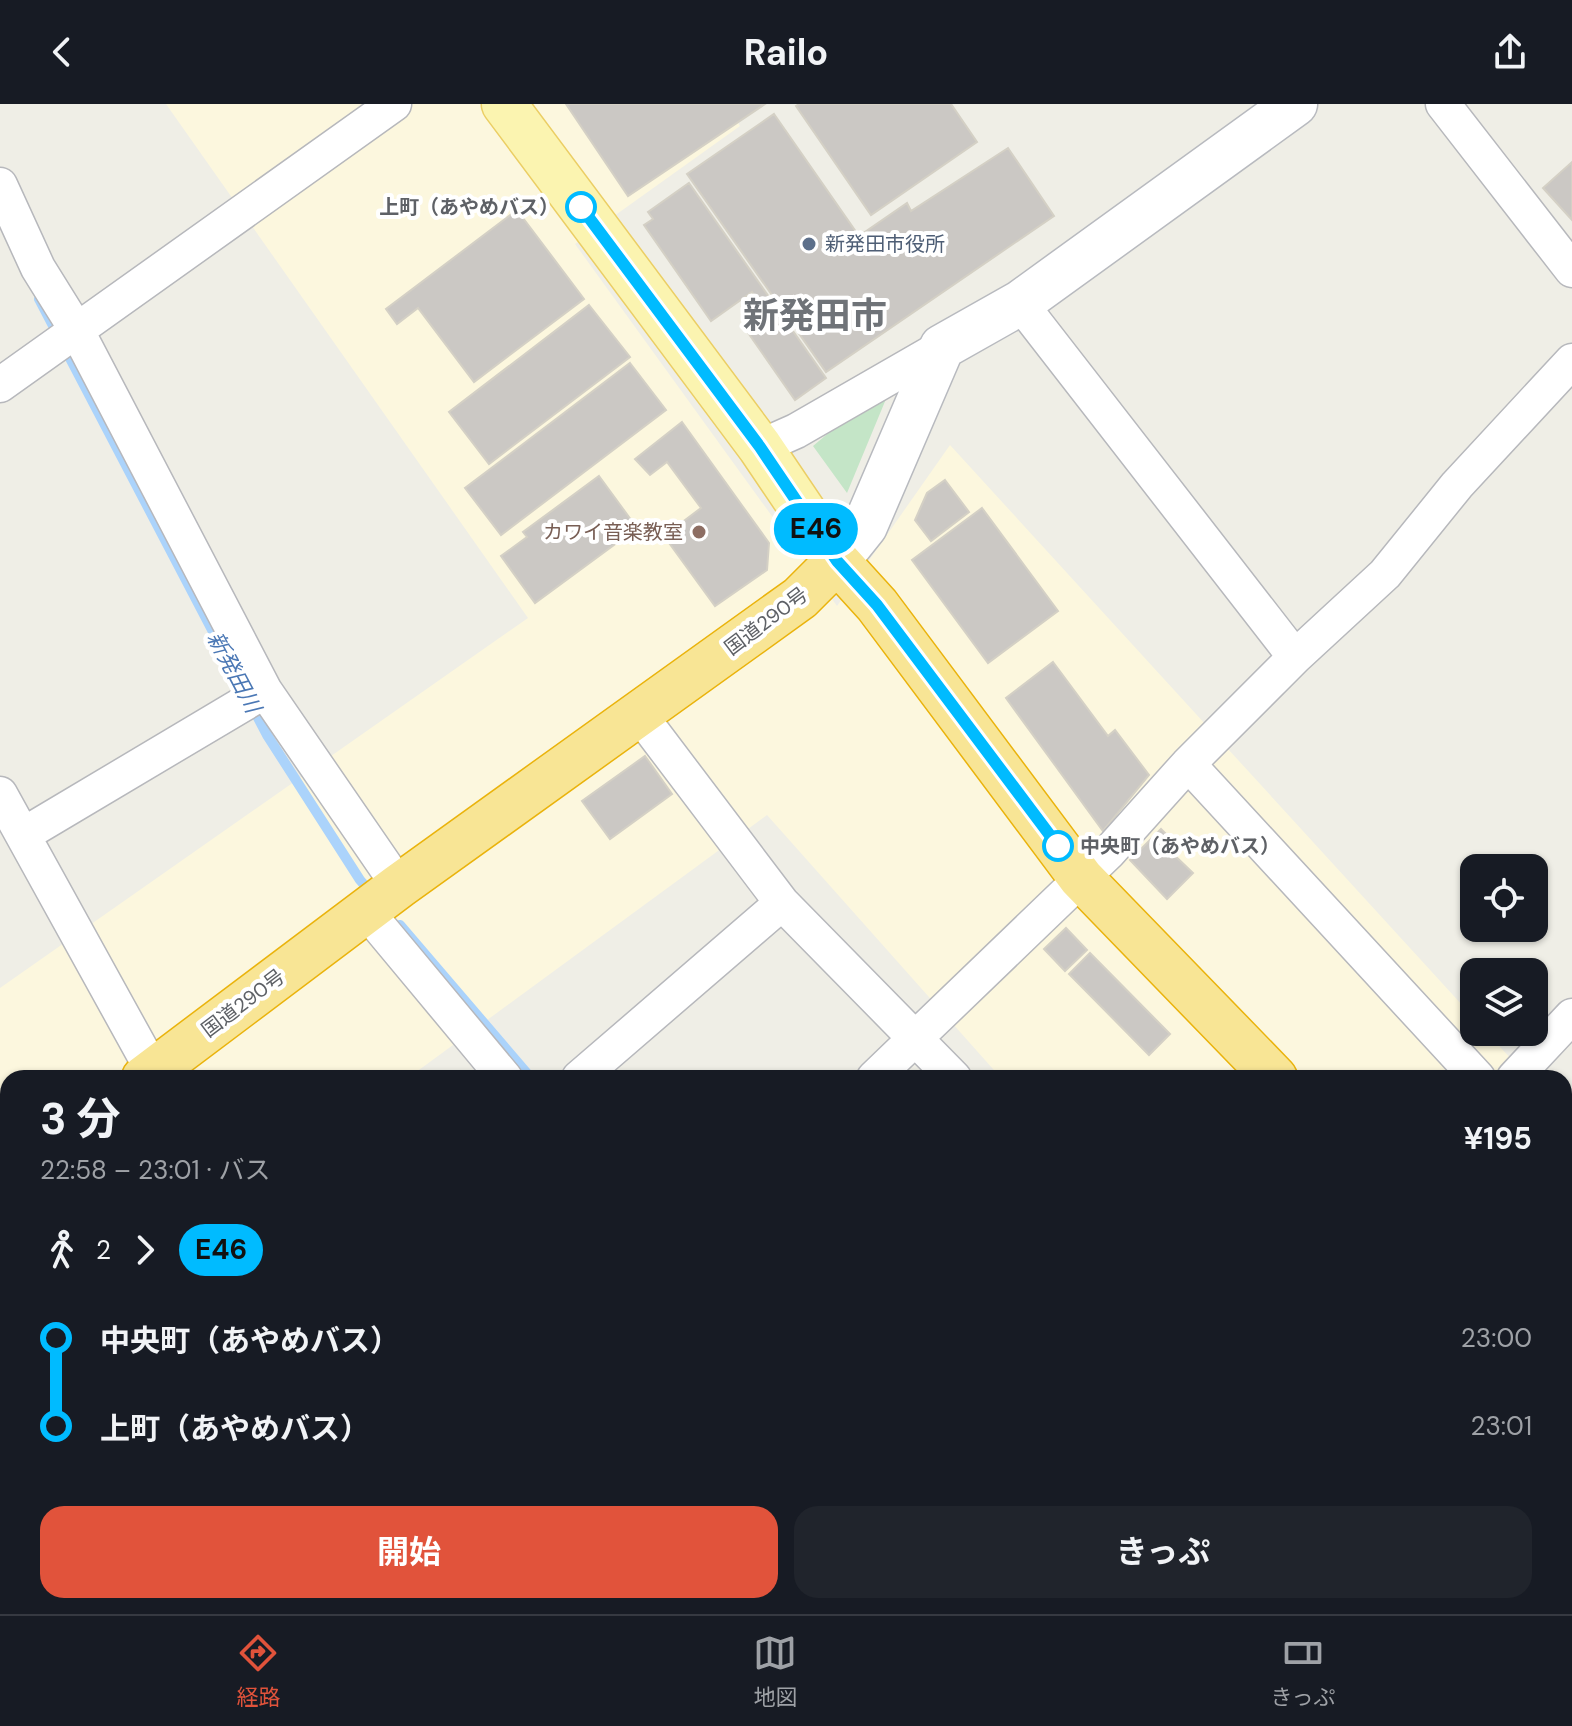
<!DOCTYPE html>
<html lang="ja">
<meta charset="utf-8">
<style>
:root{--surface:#171b24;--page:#20242c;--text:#f1f3f6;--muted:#9ea1a6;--line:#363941;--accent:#e1533b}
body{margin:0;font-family:"DM Sans","Noto Sans JP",sans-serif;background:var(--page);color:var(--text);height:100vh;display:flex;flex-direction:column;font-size:30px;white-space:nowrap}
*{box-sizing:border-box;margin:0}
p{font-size:26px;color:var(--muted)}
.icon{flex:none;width:44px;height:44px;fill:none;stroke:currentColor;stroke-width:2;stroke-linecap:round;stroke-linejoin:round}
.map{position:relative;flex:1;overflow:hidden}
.sheet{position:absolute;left:0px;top:966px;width:1572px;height:544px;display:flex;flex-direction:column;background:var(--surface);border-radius:24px 24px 0 0;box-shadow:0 2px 6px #0004}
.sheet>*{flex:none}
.badge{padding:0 16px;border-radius:26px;font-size:28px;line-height:52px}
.fabs{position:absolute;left:1460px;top:750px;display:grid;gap:16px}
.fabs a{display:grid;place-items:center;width:88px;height:88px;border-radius:16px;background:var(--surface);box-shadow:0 2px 6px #0004;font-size:40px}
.map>.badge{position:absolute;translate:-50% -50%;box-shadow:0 0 0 4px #fff}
.legs{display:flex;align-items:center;gap:12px;height:88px;padding:0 40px;font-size:26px}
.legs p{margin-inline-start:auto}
.head{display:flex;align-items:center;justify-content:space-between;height:136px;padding:0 40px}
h1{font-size:44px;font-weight:700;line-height:60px}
.button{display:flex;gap:16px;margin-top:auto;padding:16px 40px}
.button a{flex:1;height:92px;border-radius:24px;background:var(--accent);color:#fff;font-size:32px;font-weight:700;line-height:92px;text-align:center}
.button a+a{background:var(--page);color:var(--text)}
ul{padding:0 40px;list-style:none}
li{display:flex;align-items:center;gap:28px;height:88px;font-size:30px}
li i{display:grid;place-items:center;width:12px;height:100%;margin:0 10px;background:currentColor}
li i::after{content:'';width:20px;height:20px;margin:-10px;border:6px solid;border-radius:50%;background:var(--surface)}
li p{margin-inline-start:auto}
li:first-child i{background:linear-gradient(#0000 50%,currentColor 0)}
li:last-child i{background:linear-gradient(currentColor 50%,#0000 0)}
header{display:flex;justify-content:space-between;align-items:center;height:104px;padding:0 40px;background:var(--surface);font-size:36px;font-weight:700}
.tabs{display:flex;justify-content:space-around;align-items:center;height:112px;border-top:2px solid var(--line);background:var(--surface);font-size:22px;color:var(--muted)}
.tabs a{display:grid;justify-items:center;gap:4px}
.tabs .selected{color:var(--accent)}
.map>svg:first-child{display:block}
.commercial{fill:#fcf7de}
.green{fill:#c4e5c7}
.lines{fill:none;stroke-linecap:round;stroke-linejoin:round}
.stream{stroke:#abd3fb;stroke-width:10}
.building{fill:#cbc8c4;stroke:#d4d0c5;stroke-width:2}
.lane-casing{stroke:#b7b8bc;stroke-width:19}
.street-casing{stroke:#b7b8bc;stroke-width:37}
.secondary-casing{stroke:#b8babf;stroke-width:47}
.primary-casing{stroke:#ebce64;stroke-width:47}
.highway-casing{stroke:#eab30c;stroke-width:47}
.lane{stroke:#fff;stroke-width:16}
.street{stroke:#fff;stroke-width:34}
.secondary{stroke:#fff;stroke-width:44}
.primary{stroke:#fbf4b0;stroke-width:44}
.highway{stroke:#f8e595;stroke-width:44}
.line-1-casing{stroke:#fff;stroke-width:18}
.line-1{stroke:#0bf;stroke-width:12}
.stop-1-dot{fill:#fff;stroke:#0bf;stroke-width:4}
.service-dot{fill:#5c6f8a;stroke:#fff;stroke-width:3}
.education-dot{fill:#8d6e63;stroke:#fff;stroke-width:3}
.labels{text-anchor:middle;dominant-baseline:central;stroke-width:8;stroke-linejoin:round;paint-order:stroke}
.stop-label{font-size:20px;font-weight:bold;fill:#5e6166;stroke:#fff;text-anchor:end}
.service-label{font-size:20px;fill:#4e5e75;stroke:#fff;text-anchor:start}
.education-label{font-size:20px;fill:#785e54;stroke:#fff;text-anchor:end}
.street-label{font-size:20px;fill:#5e6166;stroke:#fff}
.water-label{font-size:22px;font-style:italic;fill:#4b78b5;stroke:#fff}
.town-label{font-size:36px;font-weight:bold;fill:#6f7378;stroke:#fff}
</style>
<header><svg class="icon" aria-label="back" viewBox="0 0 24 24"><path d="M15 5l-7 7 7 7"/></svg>Railo<svg class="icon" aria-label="share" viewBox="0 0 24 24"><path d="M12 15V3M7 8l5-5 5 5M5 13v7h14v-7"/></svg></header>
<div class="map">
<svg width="1572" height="1510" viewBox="0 0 1572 1510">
<rect width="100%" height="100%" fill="#efeee6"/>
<path class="commercial" d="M166 0H727L740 22 575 140 837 502 950 341 1474 914V928H1486L1529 974H1001L767 711 408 974H8V1268L0 1274V884L528 514Z
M1564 1013 1572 1022V1510H1506L1498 1502H1564Z
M0 1402 8 1411V1502H91L98 1510H0Z"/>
<path class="green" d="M886 295 847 389 813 342 844 316Z
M107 1502H913L906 1510H114Z
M987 1502H1334L1342 1510H979Z"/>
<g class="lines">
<path class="stream" d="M39 195 267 631 360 776 373 791
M400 821 531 974"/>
</g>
<path class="building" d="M566 0H765L628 92Z
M799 0H951L977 38 871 111 796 2Z
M774 10 859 132 907 99 911 107 1008 44 1054 112 826 268 687 70Z
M1572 58V116L1543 84Z
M689 79 826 274 795 296 744 223 766 208 752 188 711 217 644 121 653 115 648 108Z
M517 106 584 195 474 278 418 204 397 220 386 205Z
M589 201 630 253 489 360 449 308Z
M630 259 666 306 501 431 465 384Z
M682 318 769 439 767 466 715 502 664 432 701 404 667 358 650 371 635 355Z
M599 372 637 424 535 499 501 452 527 433 523 428Z
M945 376 969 408 931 437 915 416 927 389Z
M982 404 1058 507 988 559 912 456Z
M1053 558 1108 632 1115 626 1149 671 1103 727 1006 594Z
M645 652 672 690 610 735 582 697Z
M1161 725 1177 741 1170 747 1193 769 1167 795 1130 756Z
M1066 824 1087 846 1065 867 1044 845Z
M1090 849 1170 930 1149 951 1069 870Z
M432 1502H486L495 1510H440Z
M551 1502H729L722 1510H677L672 1506 669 1510H543Z
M1369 1502H1409L1402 1510H1362Z
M1414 1502H1437L1446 1510H1406Z"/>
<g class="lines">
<g class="lane-casing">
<path id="lane" d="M1193 1502 1201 1510"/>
</g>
<g class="street-casing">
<path id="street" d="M1443 0 1572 166
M0 81 38 164 76 225 265 587 399 782
M1020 199 1295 553
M0 281 394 0
M760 343 796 327 942 243
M639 610 782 799 954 974
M1188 660 1478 974
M0 690 153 967
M23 731 265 587
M366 807 505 974
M579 974 782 799
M874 974 1109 748 1188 660 1295 553 1385 470 1457 381 1572 257
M1514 974 1572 912
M0 1253 8 1264
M89 1502 94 1510
M1486 1502 1494 1510
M977 1510 985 1502"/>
</g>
<g class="secondary-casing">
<path id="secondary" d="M837 457 865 422 942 243 1020 199 1295 0"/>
</g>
<g class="primary-casing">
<path id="primary" d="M504 0 760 343 837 457"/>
</g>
<g class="highway-casing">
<path id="highway" d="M144 974 399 782 800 494 837 457 877 501 1081 774 1275 974
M0 1079 8 1074
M1564 1270 1572 1278"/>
</g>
<use href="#lane" class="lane"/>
<use href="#street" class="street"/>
<use href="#secondary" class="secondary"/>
<use href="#primary" class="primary"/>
<use href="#highway" class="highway"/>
</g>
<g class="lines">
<g class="line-1-casing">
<path id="line-1" d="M581 103 760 343 837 457 877 501 1058 742"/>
</g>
<use href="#line-1" class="line-1"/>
</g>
<g class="stop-1-dot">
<circle cx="581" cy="103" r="14"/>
<circle cx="1058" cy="742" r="14"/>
</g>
<circle class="service-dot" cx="809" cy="140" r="8"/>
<circle class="education-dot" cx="699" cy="428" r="8"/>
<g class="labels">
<g class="stop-label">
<text x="559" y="103">上町（あやめバス）</text>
<text x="1080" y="742" text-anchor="start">中央町（あやめバス）</text>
</g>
<g class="service-label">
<text x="825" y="140">新発田市役所</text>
</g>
<g class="education-label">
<text x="683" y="428">カワイ音楽教室</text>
</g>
<g class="street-label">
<text transform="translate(766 517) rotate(-37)">国道290号</text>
<text transform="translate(243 899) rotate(-37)">国道290号</text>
</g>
<g class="water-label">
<text transform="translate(234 568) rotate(62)">新発田川</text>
</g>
<g class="town-label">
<text x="815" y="211">新発田市</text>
</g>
</g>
</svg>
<div class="fabs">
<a><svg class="icon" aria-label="locate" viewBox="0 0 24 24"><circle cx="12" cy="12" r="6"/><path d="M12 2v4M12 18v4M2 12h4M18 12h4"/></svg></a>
<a><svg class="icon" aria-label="layers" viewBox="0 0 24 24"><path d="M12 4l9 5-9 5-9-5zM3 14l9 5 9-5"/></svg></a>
</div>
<b class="badge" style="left:816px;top:425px;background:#0bf;color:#111">E46</b>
<section class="sheet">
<div class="head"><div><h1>3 分</h1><p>22:58 – 23:01 · バス</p></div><b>¥195</b></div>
<div class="legs"><svg class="icon" aria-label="walk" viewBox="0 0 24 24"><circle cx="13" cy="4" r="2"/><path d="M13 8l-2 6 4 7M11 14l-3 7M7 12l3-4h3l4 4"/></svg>2<svg class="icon" aria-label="forward" viewBox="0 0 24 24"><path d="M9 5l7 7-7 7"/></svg><b class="badge" style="background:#0bf;color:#111">E46</b></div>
<ul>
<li><i style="color:#0bf"></i><b>中央町（あやめバス）</b><p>23:00</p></li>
<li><i style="color:#0bf"></i><b>上町（あやめバス）</b><p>23:01</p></li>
</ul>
<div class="button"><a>開始</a><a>きっぷ</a></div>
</section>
</div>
<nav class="tabs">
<a class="selected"><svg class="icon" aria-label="directions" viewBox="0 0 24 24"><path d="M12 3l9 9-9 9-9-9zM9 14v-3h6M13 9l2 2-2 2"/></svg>経路</a>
<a><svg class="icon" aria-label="map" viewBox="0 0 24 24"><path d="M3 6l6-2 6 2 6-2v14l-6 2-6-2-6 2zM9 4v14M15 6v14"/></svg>地図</a>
<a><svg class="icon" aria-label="tickets" viewBox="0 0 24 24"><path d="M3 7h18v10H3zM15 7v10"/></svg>きっぷ</a>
</nav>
